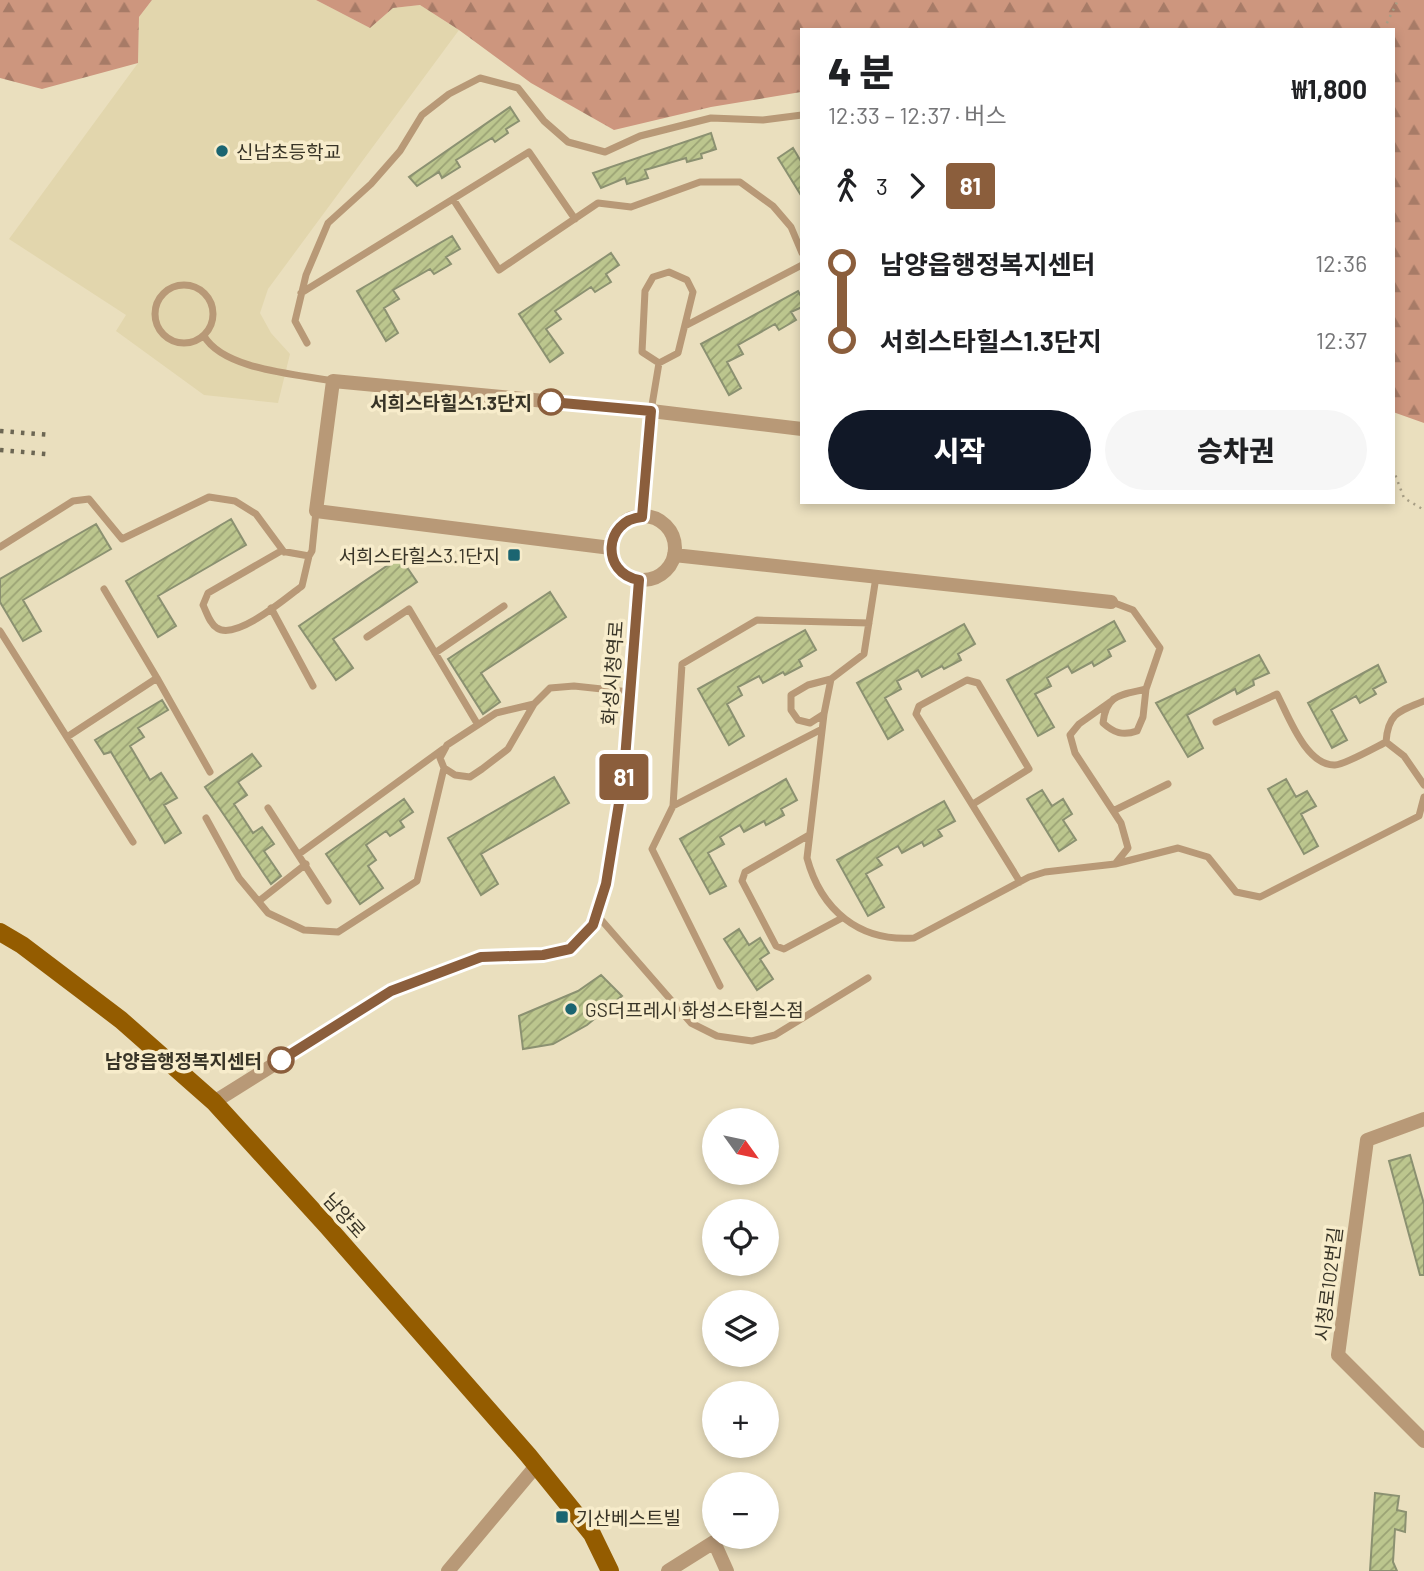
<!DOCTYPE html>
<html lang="ko">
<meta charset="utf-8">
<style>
:root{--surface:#fff;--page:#f6f6f6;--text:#202124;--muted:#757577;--accent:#111827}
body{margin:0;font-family:Barlow,"Noto Sans KR",sans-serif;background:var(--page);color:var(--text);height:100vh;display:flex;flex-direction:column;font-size:26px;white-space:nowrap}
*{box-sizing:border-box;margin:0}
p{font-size:23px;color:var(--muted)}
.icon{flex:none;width:38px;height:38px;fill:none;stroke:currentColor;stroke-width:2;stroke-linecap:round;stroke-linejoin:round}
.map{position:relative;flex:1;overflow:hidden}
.drawer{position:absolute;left:800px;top:28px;width:595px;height:476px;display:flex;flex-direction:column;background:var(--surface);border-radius:0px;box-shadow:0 4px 10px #0003}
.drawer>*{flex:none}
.badge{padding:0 14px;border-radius:5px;font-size:24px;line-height:46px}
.needle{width:46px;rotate:123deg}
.controls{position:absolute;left:702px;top:1108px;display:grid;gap:14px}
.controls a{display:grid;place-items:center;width:77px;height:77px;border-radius:50%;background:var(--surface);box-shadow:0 4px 10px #0003;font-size:35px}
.map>.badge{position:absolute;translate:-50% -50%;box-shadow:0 0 0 4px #fff}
.legs{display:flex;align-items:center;gap:10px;height:77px;padding:0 28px;font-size:23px}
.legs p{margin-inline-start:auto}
.summary{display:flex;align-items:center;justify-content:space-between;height:119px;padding:0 28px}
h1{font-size:38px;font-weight:800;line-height:52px}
.action{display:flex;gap:14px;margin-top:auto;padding:14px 28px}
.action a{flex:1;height:80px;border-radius:42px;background:var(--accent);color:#fff;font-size:28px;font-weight:800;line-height:80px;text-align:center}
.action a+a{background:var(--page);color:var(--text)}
ul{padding:0 28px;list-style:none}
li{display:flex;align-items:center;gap:24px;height:77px;font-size:26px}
li i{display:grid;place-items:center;width:10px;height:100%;margin:0 9px;background:currentColor}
li i::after{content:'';width:18px;height:18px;margin:-9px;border:5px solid;border-radius:50%;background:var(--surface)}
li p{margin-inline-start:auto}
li:first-child i{background:linear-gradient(#0000 50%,currentColor 0)}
li:last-child i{background:linear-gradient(currentColor 50%,#0000 0)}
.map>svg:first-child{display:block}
.built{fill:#e2d6ad}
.forest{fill:url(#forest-firs)}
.building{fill:url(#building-hatch);stroke:#8b9171;stroke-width:2}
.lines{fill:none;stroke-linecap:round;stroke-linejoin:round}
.path{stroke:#a79e85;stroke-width:2.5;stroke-dasharray:2 5;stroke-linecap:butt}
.service{stroke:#b89977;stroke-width:7}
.minor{stroke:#b89977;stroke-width:14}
.primary{stroke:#945c00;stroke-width:18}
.rail{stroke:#6c6653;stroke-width:4.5;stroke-dasharray:3.5 7;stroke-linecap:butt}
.line-1-casing{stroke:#fff;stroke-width:16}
.line-1{stroke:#8b5e3c;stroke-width:10}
.poi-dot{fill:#1b6571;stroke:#f7eccb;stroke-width:2.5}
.stop-1-dot{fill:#fff;stroke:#8b5e3c;stroke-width:3.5}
.labels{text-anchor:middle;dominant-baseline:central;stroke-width:7;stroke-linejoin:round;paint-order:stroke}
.poi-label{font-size:19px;fill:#383427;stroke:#f7eccb;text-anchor:start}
.stop-label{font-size:19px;font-weight:bold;fill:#383427;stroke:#f7eccb;text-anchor:end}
.street-label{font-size:19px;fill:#383427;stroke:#f7eccb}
</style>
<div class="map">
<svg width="1424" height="1571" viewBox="0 0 1424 1571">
<defs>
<pattern id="forest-firs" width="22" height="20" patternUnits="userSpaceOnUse" patternTransform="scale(1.75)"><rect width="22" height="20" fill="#cd967e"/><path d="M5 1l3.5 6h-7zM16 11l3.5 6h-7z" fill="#a77b67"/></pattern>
<pattern id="building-hatch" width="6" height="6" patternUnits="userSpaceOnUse" patternTransform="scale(1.75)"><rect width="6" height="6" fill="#bcc68e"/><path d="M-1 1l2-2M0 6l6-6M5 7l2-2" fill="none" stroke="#9aa274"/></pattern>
</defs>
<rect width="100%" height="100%" fill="#eadfbe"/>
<path class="built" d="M152 0H316L370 28 393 8 420 5 459 30 268 289 260 313 271 333 290 354 278 403 204 395 116 331 126 315 9 239 138 63 139 17Z"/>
<path class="forest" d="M0 0H152L139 17 138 63 42 89 0 78Z
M316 0H1424V423L1393 412V30H802L801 92 711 107 614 130 531 83 459 30 420 5 393 8 370 28Z"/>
<path class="building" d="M510 107 519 121 506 129 508 133 495 142 492 138 456 160 460 167 442 178 439 172 417 186 409 177Z
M711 133 716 149 701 154 702 158 687 162 686 158 645 170 648 178 627 184 625 178 601 188 593 173Z
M793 148 802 163V197L778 158Z
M452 236 460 249 446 257 451 264 434 274 430 269 393 290 399 299 384 308 398 333 386 341 357 291Z
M611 253 619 265 606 274 611 282 595 292 591 287 555 311 561 319 546 329 563 353 550 362 519 314Z
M798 291 802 298V307L791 312 796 320 779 330 775 324 738 345 743 354 727 362 741 388 729 395 701 344Z
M231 519 246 545 158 596 176 626 158 637 126 581Z
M96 524 111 549 23 600 41 631 23 641 0 602V579Z
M400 557 417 582 333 639 353 668 336 680 299 626Z
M550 592 566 617 481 673 500 702 483 714 448 659Z
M1114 621 1125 641 1108 650 1111 656 1094 666 1092 662 1072 673 1068 666 1047 678 1051 686 1035 694 1054 727 1038 736 1007 680Z
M964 624 975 644 958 654 961 660 944 669 942 666 922 677 918 670 897 681 901 689 885 698 903 730 888 739 857 683Z
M805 630 816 650 799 660 802 666 785 675 783 672 763 683 759 676 738 687 742 695 727 704 744 736 729 745 698 689Z
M1259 655 1269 673 1253 680 1254 685 1237 694 1235 689 1187 715 1203 748 1188 757 1156 703Z
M1378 665 1386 682 1373 689 1376 694 1360 703 1356 696 1331 710 1347 740 1332 748 1308 703Z
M162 700 168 710 138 728 144 737 130 746 150 780 161 773 177 798 164 805 181 833 165 843 111 752 104 754 95 740Z
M252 754 261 766 238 782 247 795 234 804 253 833 262 827 274 844 264 851 281 876 271 884 205 787Z
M554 777 569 803 481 854 498 884 481 895 448 838Z
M786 779 797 800 781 809 784 815 766 825 764 821 744 832 740 825 720 837 724 844 708 853 726 886 710 894 680 839Z
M1286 779 1296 797 1307 791 1316 806 1301 814 1318 846 1304 854 1268 789Z
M1042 790 1052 806 1063 799 1072 814 1063 820 1076 840 1059 851 1027 799Z
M404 799 413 812 400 821 404 827 390 836 386 831 366 845 376 860 368 866 383 888 360 904 326 854Z
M944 801 955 821 938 830 942 836 924 846 922 842 902 853 898 846 877 858 882 865 866 874 884 907 868 916 837 860Z
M739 929 749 945 760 938 769 953 760 959 773 979 757 990 724 939Z
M601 975 622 996 587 1025 553 1044 523 1049 519 1016 578 991Z
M1410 1155 1424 1204V1275H1420L1389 1161Z
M1375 1493 1399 1496 1397 1510 1406 1512 1405 1532 1395 1529 1393 1562 1397 1571H1370Z"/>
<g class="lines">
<path class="path" d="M1386 30V25L1398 0
M1393 469 1404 498 1424 510"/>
<path class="service" d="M453 199 499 270 598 203 631 207 700 182H740L773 206 791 227 802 253
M669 272 687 280 693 292 678 353 659 363 642 352 645 291 653 277Z
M155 314a29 29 0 1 1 58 0a29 29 0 1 1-58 0Z
M301 293 529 152 575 219
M685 326 802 265
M204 336C224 370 297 374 333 381
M307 343 295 321 306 275 328 223 371 184 400 151 422 115 449 94 480 78 518 88 544 121 568 142 605 152 640 136 711 118 763 120 802 115
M651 411 659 363
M0 547 73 501 89 499 122 539 209 497 235 501 256 514 284 552
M309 556 281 551 208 593 203 605C207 613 210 624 217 628 236 641 286 598 302 586L309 556 312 551 316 511
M1112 602 1133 610 1160 648 1146 689 1143 717 1137 731C1123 736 1114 733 1103 723 1106 694 1121 695 1146 689
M271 608 313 686
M0 631 133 842
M367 637 409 609 478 725
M435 653 504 606
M157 678 210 772
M831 679 808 685 791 695V710L798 720 810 723 824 714 831 679 864 654 876 577
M534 704 496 713 447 745 440 758 444 768 455 775 470 777 482 769 508 749 534 704 550 688 574 686 630 692
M824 714 807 858C821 910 859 942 914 938L1029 877 1045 872 1115 864 1128 848 1121 823 1075 753 1070 735 1079 724 1110 702
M1216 722 1277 694C1288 715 1306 766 1335 765 1344 765 1376 747 1386 742 1388 713 1399 711 1424 701
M67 737 157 678 104 589
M1386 742 1404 756 1424 785
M973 804 1029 769 978 683 967 680 919 706 916 714 1020 882
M673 806 822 729
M268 808 328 901
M1113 811 1168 784
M206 818 239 878 268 913 304 930 338 932 417 881 444 768
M809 835 745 872 742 881 776 946 784 949 842 918
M299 854 443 749
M1115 864 1178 848 1208 857 1236 892 1260 897 1419 816 1424 797
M259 901 306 864
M597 915 691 1023 717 1036 752 1041 775 1035 868 978
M720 986 652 849 673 806 682 664 757 620 869 623"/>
<path class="minor" d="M611 548a32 32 0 1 1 64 0a32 32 0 1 1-64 0Z
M642 517 651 411
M611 548 316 511 333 381 651 411 802 429
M674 555 1111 602
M214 1102 391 991 481 957 543 955 570 949 593 925 606 884 624 772 639 580
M1424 1119 1367 1140 1338 1355 1424 1441
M448 1571 536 1466
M668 1571 714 1542 727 1571"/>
<path class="primary" d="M0 932 22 945 121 1020 214 1102 327 1226 528 1455 592 1534 610 1571"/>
<path class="rail" d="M0 431 51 435
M0 450 46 454"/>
</g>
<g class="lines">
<g class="line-1-casing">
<path id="line-1" d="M281 1060 391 991 481 957 543 955 570 949 593 925 606 884 624 772 639 580C600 573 604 520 642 517L651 411 551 402"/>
</g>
<use href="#line-1" class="line-1"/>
</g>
<g class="poi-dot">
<circle cx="222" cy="151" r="7"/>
<rect x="507" y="548" width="14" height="14" rx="3.5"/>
<circle cx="571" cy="1009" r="7"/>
<rect x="555" y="1510" width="14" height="14" rx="3.5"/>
</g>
<g class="stop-1-dot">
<circle cx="551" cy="402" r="12"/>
<circle cx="281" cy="1060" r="12"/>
</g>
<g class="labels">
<g class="poi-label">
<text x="236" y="151">신남초등학교</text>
<text x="500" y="555" text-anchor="end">서희스타힐스3.1단지</text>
<text x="585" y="1009">GS더프레시 화성스타힐스점</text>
<text x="576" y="1517">기산베스트빌</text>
</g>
<g class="stop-label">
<text x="532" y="402">서희스타힐스1.3단지</text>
<text x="262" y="1060">남양읍행정복지센터</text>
</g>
<g class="street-label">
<text transform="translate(612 673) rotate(-86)">화성시청역로</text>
<text transform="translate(345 1215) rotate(48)">남양로</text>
<text transform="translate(1328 1284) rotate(-83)">시청로102번길</text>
</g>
</g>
</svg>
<div class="controls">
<a><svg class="needle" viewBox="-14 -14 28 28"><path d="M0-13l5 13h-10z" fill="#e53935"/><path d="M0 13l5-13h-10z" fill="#757577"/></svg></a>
<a><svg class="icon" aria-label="locate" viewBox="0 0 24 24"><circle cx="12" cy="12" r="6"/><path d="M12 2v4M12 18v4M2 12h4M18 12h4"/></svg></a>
<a><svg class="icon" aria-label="layers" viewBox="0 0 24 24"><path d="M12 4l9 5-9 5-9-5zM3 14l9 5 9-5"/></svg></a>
<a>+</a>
<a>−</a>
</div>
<b class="badge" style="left:624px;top:777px;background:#8b5e3c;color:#fff">81</b>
<section class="drawer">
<div class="summary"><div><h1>4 분</h1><p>12:33 – 12:37 · 버스</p></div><b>₩1,800</b></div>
<div class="legs"><svg class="icon" aria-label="walk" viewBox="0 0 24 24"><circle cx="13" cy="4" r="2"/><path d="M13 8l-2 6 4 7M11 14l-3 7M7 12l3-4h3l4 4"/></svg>3<svg class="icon" aria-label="forward" viewBox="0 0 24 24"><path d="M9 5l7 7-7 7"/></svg><b class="badge" style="background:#8b5e3c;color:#fff">81</b></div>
<ul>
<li><i style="color:#8b5e3c"></i><b>남양읍행정복지센터</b><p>12:36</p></li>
<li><i style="color:#8b5e3c"></i><b>서희스타힐스1.3단지</b><p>12:37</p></li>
</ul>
<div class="action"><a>시작</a><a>승차권</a></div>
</section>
</div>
